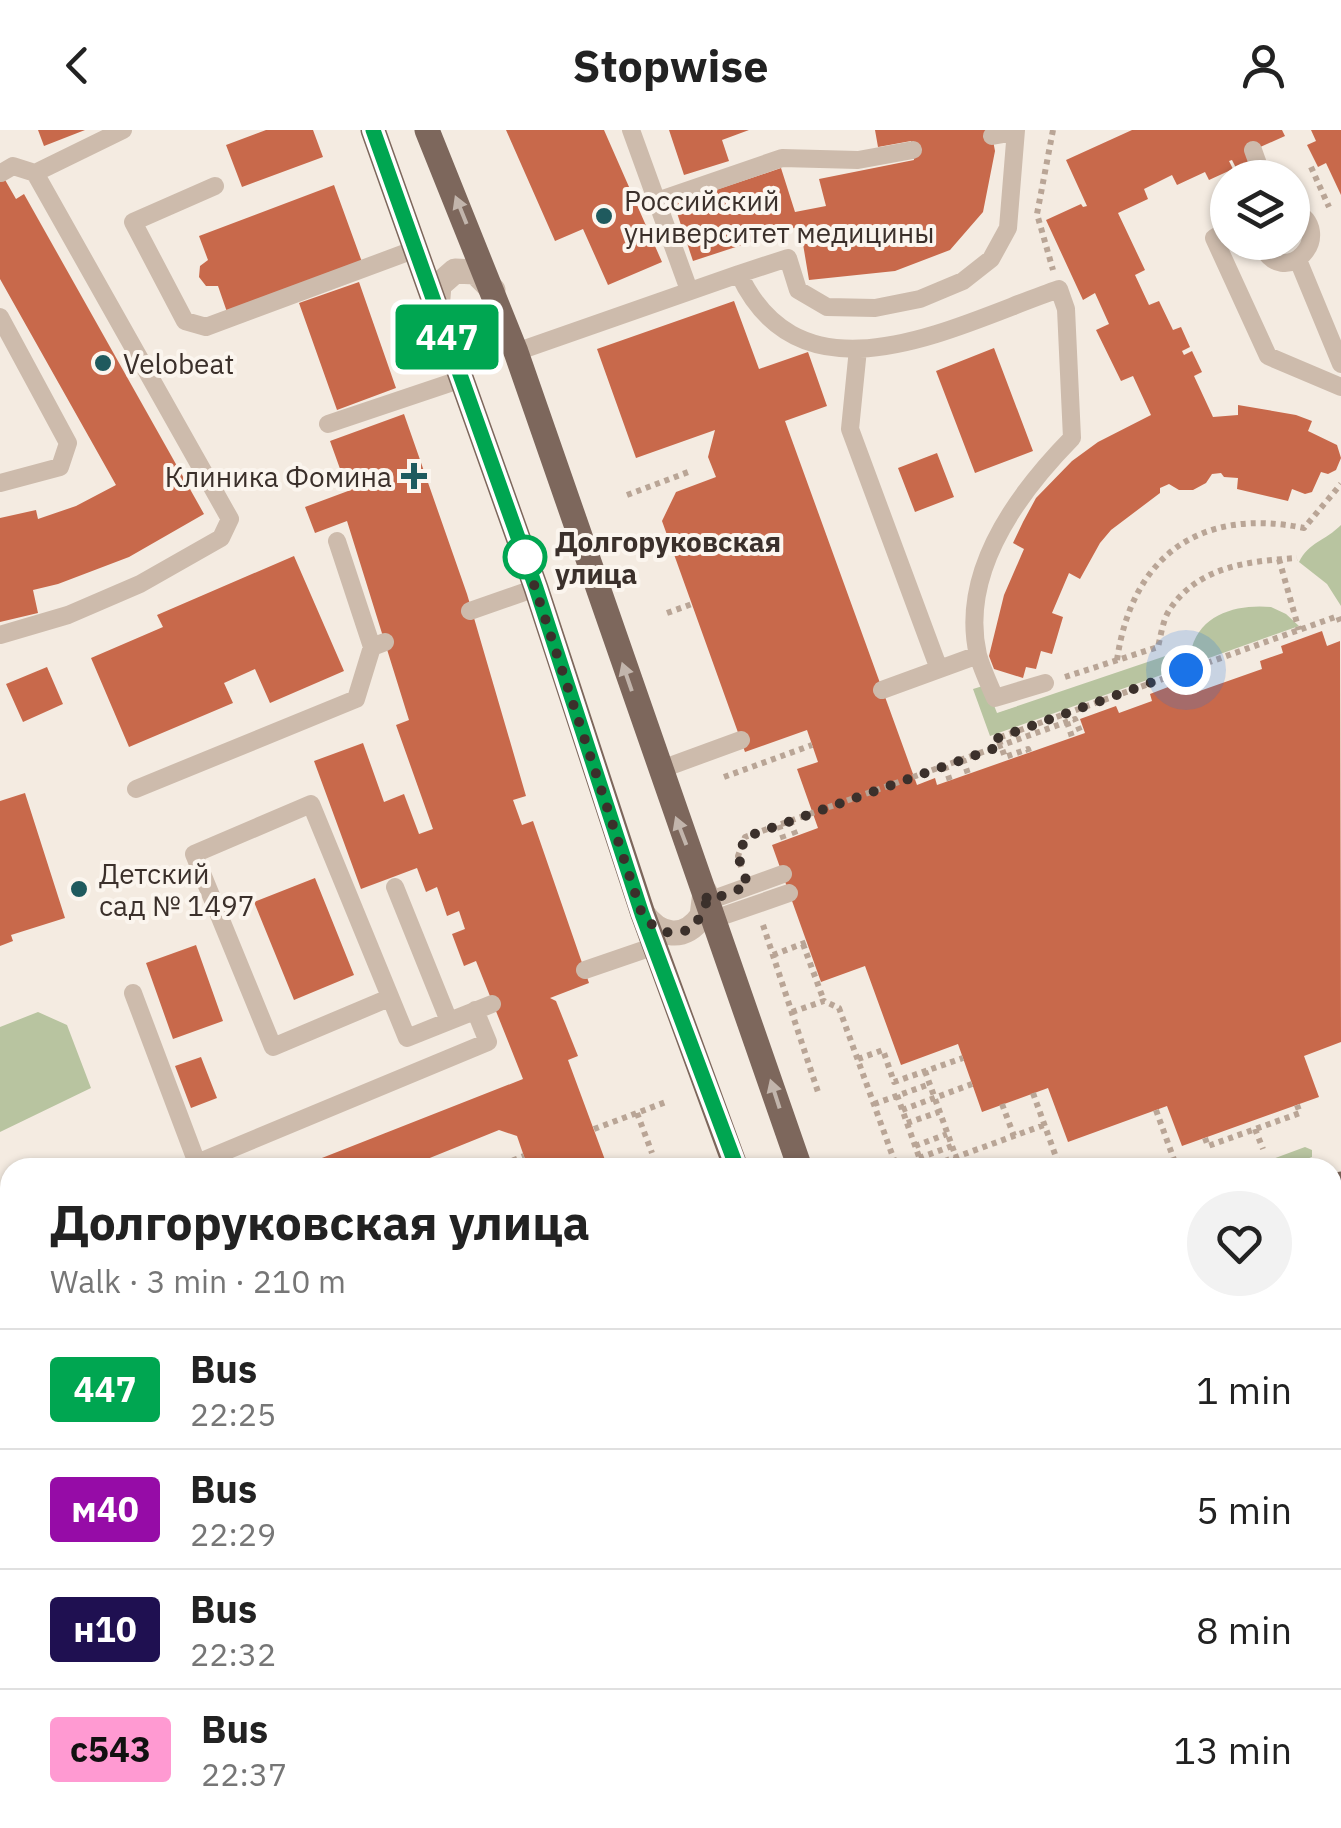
<!DOCTYPE html>
<meta charset="utf-8">
<style>
:root{--surface:#fff;--page:#f2f2f2;--text:#222;--muted:#767676;--line:#e0e0e0}
body{margin:0;font-family:"IBM Plex Sans",sans-serif;background:var(--page);color:var(--text);height:100vh;display:flex;flex-direction:column;font-size:38px;white-space:nowrap}
*{box-sizing:border-box;margin:0}
p{font-size:32px;color:var(--muted)}
.icon{flex:none;width:55px;height:55px;fill:none;stroke:currentColor;stroke-width:2;stroke-linecap:round;stroke-linejoin:round}
.map{position:relative;flex:1;overflow:hidden}
.side{position:absolute;left:0px;top:1028px;width:1342px;height:672px;display:flex;flex-direction:column;background:var(--surface);border-radius:30px 30px 0 0;box-shadow:0 2px 8px #0004}
.side>*{flex:none}
.badge{padding:0 20px;border-radius:8px;font-size:35px;line-height:65px}
.buttons{position:absolute;left:1210px;top:30px;display:grid;gap:20px}
.buttons a{display:grid;place-items:center;width:100px;height:100px;border-radius:50%;background:var(--surface);box-shadow:0 2px 8px #0004;font-size:50px}
.you{position:absolute;width:50px;height:50px;margin:-25px;border:8px solid #fff;border-radius:50%;background:#1a73e8;box-shadow:0 0 0 15px #1a73e833}
.map>.badge{position:absolute;translate:-50% -50%;box-shadow:0 0 0 5px #fff}
.round{display:grid;place-items:center;flex:none;width:105px;height:105px;border-radius:52px;background:var(--page)}
.headline{display:flex;align-items:center;justify-content:space-between;height:170px;padding:0 50px}
h1{font-size:48px;font-weight:700;line-height:75px}
ul{padding:0;list-style:none}
li{display:flex;align-items:center;gap:30px;height:120px;padding:0 50px;border-top:2px solid var(--line)}
li div{flex:1}
li b{display:block;font-size:38px}
li em{font-style:normal}
li .badge{min-width:110px;font-weight:700;text-align:center}
header{display:flex;justify-content:space-between;align-items:center;height:130px;padding:0 50px;background:var(--surface);font-size:45px;font-weight:700}
.map>svg:first-child{display:block}
.green{fill:#b8c4a0}
.building{fill:#c8694b}
.lines{fill:none;stroke-linecap:round;stroke-linejoin:round}
.path{stroke:#b9a596;stroke-width:6;stroke-dasharray:5 5;stroke-linecap:butt}
.service{stroke:#cdbbac;stroke-width:18}
.minor{stroke:#cdbbac;stroke-width:25}
.tertiary{stroke:#cdbbac;stroke-width:25}
.primary{stroke:#7d675c;stroke-width:25}
.oneway{fill:#c2b5ac}
.line-casing{stroke:#fff;stroke-width:22}
.line{stroke:#00a651;stroke-width:15}
.walk{stroke:#3b302b;stroke-width:10;stroke-dasharray:0 18}
.poi-dot{fill:#1f5a5e;stroke:#fbf5ee;stroke-width:4}
.stop-dot{fill:#fff;stroke:#00a651;stroke-width:5}
.labels{text-anchor:middle;dominant-baseline:central;stroke-width:8;stroke-linejoin:round;paint-order:stroke}
.poi-label{font-size:28px;fill:#3b302b;stroke:#fbf5ee;text-anchor:start}
.stop-label{font-size:28px;font-weight:bold;fill:#3b302b;stroke:#fbf5ee;text-anchor:start}
</style>
<header><svg class="icon" aria-label="back" viewBox="0 0 24 24"><path d="M15 5l-7 7 7 7"/></svg>Stopwise<svg class="icon" aria-label="person" viewBox="0 0 24 24"><circle cx="12" cy="8" r="4"/><path d="M4 21q1-7 8-7t8 7"/></svg></header>
<div class="map">
<svg width="1341" height="1698" viewBox="0 0 1341 1698">
<rect width="100%" height="100%" fill="#f4ebe1"/>
<path class="green" d="M1341 395V476L1327 454 1299 432C1309 412 1325 411 1341 395Z
M1271 477 1286 484 1299 496 990 606 973 559 986 555 997 583 1192 517C1202 483 1239 474 1271 477Z
M38 882 67 895 91 958 0 1002V897Z
M1305 1017 1312 1020V1027L1286 1037H1251Z
M1341 1081V1190L1333 1194V1084Z
M8 1309 10 1310V1394L0 1387V1320Z
M134 1690H492L481 1698H123Z"/>
<path class="building" d="M38 0H85L44 16Z
M266 0H313L323 27 242 57 226 15Z
M506 0H604L662 132 608 155 583 99 555 111Z
M669 0H749L722 10 729 31 684 45Z
M875 0H991L995 21 983 82 950 120 895 141 809 150 800 96 693 131 674 74 781 38 795 82 826 76 819 49 914 30 911 11 878 17Z
M1132 0H1282L1285 6 1258 18 1262 26 1236 38 1232 30 1229 31 1233 39 1209 50 1205 42 1177 55 1172 45 1144 59 1148 69 1118 83 1145 140 1135 145 1149 175 1159 171 1173 200 1181 197 1190 217 1182 221 1184 225 1192 221 1202 242 1194 246 1213 287 1238 285V275L1296 285 1312 291 1308 301 1337 315 1341 328 1336 340 1328 344 1321 342 1312 362 1305 364 1292 359 1288 371 1237 359 1238 348 1224 347 1221 343 1212 344 1206 353 1193 360H1179L1169 354 1160 358V363L1111 400 1100 413 1080 449 1069 443 1052 483 1063 487 1052 524 1041 521 1036 539 1026 537 1023 548 994 539 989 526 1004 465 1024 419 1013 413 1023 392 1036 368 1072 331 1098 312 1151 285 1133 246 1121 251 1096 200 1109 194 1095 163 1083 170 1046 90 1081 74 1083 77 1087 76 1066 30Z
M1311 0H1341V65L1326 33 1318 37 1307 15 1316 11Z
M0 41 16 69 24 64 204 384 129 427 58 454 33 460 38 483 0 492V388L36 380 38 389 76 376 116 355 0 149Z
M334 55 362 132 227 182 218 156H206L199 147 200 136 208 130 199 106Z
M359 152 396 258 337 280 299 173Z
M734 171 759 239 808 222 827 276 785 291 917 655 935 648 937 655 1085 603 1080 589 1116 576 1119 583 1152 571 1150 564 1189 549 1194 563 1262 539 1260 531 1283 523 1281 516 1322 501 1327 516 1340 511 1341 912 1304 926 1319 967 1182 1016 1167 976 1068 1012 1048 958 982 982 958 914 901 935 865 836 821 852 772 715 818 698 797 639 818 632 807 600 745 622 662 391 676 362 716 347 708 327 715 300 636 328 597 219Z
M994 218 1033 321 975 343 936 241Z
M404 284 467 464 526 666 513 670 522 695 533 691 589 853 550 868 556 871 578 926 568 930 608 1038H528L517 1006 499 1000 405 1038 299 1037 523 949 476 831 464 836 452 804 465 799 459 781 447 786 437 757 426 762 417 738 361 759 314 631 363 613 384 672 404 664 419 704 433 699 396 595 409 590 347 391 315 403 305 377 348 361 330 311Z
M937 323 954 367 915 382 898 338Z
M294 426 344 541 270 573 255 539 224 553 233 573 129 617 91 528 163 497 157 485Z
M47 537 63 574 23 592 6 554Z
M25 663 65 788 11 805 13 811 0 816V671Z
M315 748 354 845 294 870 254 772Z
M196 815 223 891 173 909 146 833Z
M201 927 217 968 191 978 175 936Z
M0 1090 10 1097V1171L0 1165Z
M0 1408 10 1414V1499L0 1492Z
M1341 1465V1565L1332 1569V1468Z
M10 1564V1646L0 1652V1571Z
M1332 1615 1341 1635V1698H1277L1273 1690H1332Z
M1047 1690H1206L1209 1698H1046Z"/>
<g class="lines">
<path class="path" d="M1053 0 1037 84 1053 140
M1311 37 1329 77
M627 365 691 341
M1279 429 1299 500
M667 483 692 474
M1117 530C1132 425 1201 377 1304 398L1341 354
M1065 547 1158 517C1161 505 1163 489 1170 479 1199 436 1249 431 1297 428
M1067 592 1072 607
M1029 622 1028 619 1005 627 998 608 1338 486 1341 494
M963 629 968 644
M945 636 950 651
M724 647 812 615
M790 691 796 706
M779 695 784 710
M741 737 738 726 745 707 1075 589 1081 604
M763 795 819 965
M803 814 824 871
M773 825 807 812
M792 882 824 871 839 878 897 1038
M858 929 883 920 894 952 963 928
M925 941 956 1027
M1033 963 1060 1038
M897 965 923 1038
M874 974 930 954
M1002 974 1014 1006
M902 980 972 954
M1156 980 1177 1038
M637 983 652 1023
M907 993 939 982
M594 999 666 972
M1255 999 1263 1019
M1205 1008 1208 1016 1300 983 1297 975
M915 1016 947 1004
M919 1028 952 1016
M436 1038 450 1032 465 1038
M494 1038 524 1026
M926 1038 1044 995
M1332 1131 1341 1130
M0 1394 10 1400
M0 1526 10 1525
M894 1690 897 1698
M329 1698 339 1690
M795 1698 809 1690
M855 1698 869 1690"/>
<path class="service" d="M631 0 689 160
M992 6 1015 2
M1253 20 1263 48
M35 43 123 0
M215 56 133 92 185 191 206 197 416 119
M657 71 782 28 858 30 913 20
M1228 99 1214 108 1268 226 1341 257
M1260 112C1283 166 1341 101 1292 80
M1298 130 1341 234
M739 144 788 128 798 160 827 177 875 178 920 169 963 151 991 129 1008 98 1016 0
M0 187 68 313 60 337 0 353
M858 219 850 299 939 539
M516 222 739 144C803 282 959 193 1059 159L1066 179 1072 308C1018 363 959 442 978 525 982 539 989 554 995 568L1045 553
M328 294 462 249
M337 411 372 517
M470 481 536 458
M0 505 68 485 140 454 221 408 230 389 35 43 13 36 1 43
M882 560 978 525
M659 640 741 610
M136 659 356 569 372 517 385 512
M395 757 449 891
M708 771 783 744
M714 789 789 763
M585 840 655 816
M133 863 197 1033
M389 868 273 917 194 724 311 674 407 908 492 874
M185 1038 488 912 475 880
M0 1066 10 1073
M0 1217 10 1203
M0 1300 10 1284
M1332 1461 1335 1467
M1240 1690 1243 1698"/>
<path class="minor" d="M437 180 439 155 455 141 475 142 493 160
M643 784C660 807 684 811 702 786L705 762"/>
<path class="tertiary" d="M0 1240 10 1246
M965 1690 968 1698"/>
<path class="primary" d="M373 0 536 458 643 784 736 1038
M427 0 516 222 800 1038
M1332 1057 1341 1054
M1332 1231 1341 1227
M1332 1322 1341 1318
M79 1698 90 1690
M538 1698 549 1690
M677 1698 688 1690"/>
</g>
<defs><path id="oneway-solid" d="M-6-.8H1V-3.2L6.5 0L1 3.2V.8H-6Z" transform="scale(2.5)"/></defs>
<g class="oneway">
<use href="#oneway-solid" transform="translate(461 80) rotate(-112)"/>
<use href="#oneway-solid" transform="translate(627 547) rotate(-109)"/>
<use href="#oneway-solid" transform="translate(681 701) rotate(-111)"/>
<use href="#oneway-solid" transform="translate(775 964) rotate(-108)"/>
</g>
<g class="lines">
<g class="line-casing">
<path id="line" d="M373 0 536 458 642 784 737 1038"/>
</g>
<use href="#line" class="line"/>
<path class="walk" d="M525 427 524 424 642 784C657 803 674 809 695 796L706 774 704 762 708 771 748 756 738 726 746 707 1001 616 998 608 1186 540"/>
</g>
<g class="poi-dot">
<circle cx="604" cy="86" r="10"/>
<circle cx="103" cy="233" r="10"/>
<path d="M409 331h10v10h10v10h-10v10h-10v-10h-10v-10h10z"/>
<circle cx="79" cy="759" r="10"/>
</g>
<circle class="stop-dot" cx="525" cy="427" r="20"/>
<g class="labels">
<g class="poi-label">
<text x="624" y="70">Российский<tspan x="624" dy="32">университет медицины</tspan></text>
<text x="123" y="233">Velobeat</text>
<text x="392" y="346" text-anchor="end">Клиника Фомина</text>
<text x="99" y="743">Детский<tspan x="99" dy="32">сад № 1497</tspan></text>
</g>
<g class="stop-label">
<text x="555" y="411">Долгоруковская<tspan x="555" dy="32">улица</tspan></text>
</g>
</g>
</svg>
<div class="buttons">
<a><svg class="icon" aria-label="layers" viewBox="0 0 24 24"><path d="M12 4l9 5-9 5-9-5zM3 14l9 5 9-5"/></svg></a>
</div>
<div class="you" style="left:1186px;top:540px"></div>
<b class="badge" style="left:447px;top:207px;background:#00a651;color:#fff">447</b>
<section class="side">
<div class="headline"><div><h1>Долгоруковская улица</h1><p>Walk · 3 min · 210 m</p></div><a class="round"><svg class="icon" aria-label="heart" viewBox="0 0 24 24"><path d="M12 20l-8-8c-3-5 5-10 8-4 3-6 11-1 8 4z"/></svg></a></div>
<ul>
<li><span class="badge" style="background:#00a651;color:#fff">447</span><div><b>Bus</b><p>22:25</p></div><em>1 min</em></li>
<li><span class="badge" style="background:#960ca7;color:#fff">м40</span><div><b>Bus</b><p>22:29</p></div><em>5 min</em></li>
<li><span class="badge" style="background:#1f1051;color:#fff">н10</span><div><b>Bus</b><p>22:32</p></div><em>8 min</em></li>
<li><span class="badge" style="background:#ff9ad2;color:#111">с543</span><div><b>Bus</b><p>22:37</p></div><em>13 min</em></li>
</ul>
</section>
</div>
